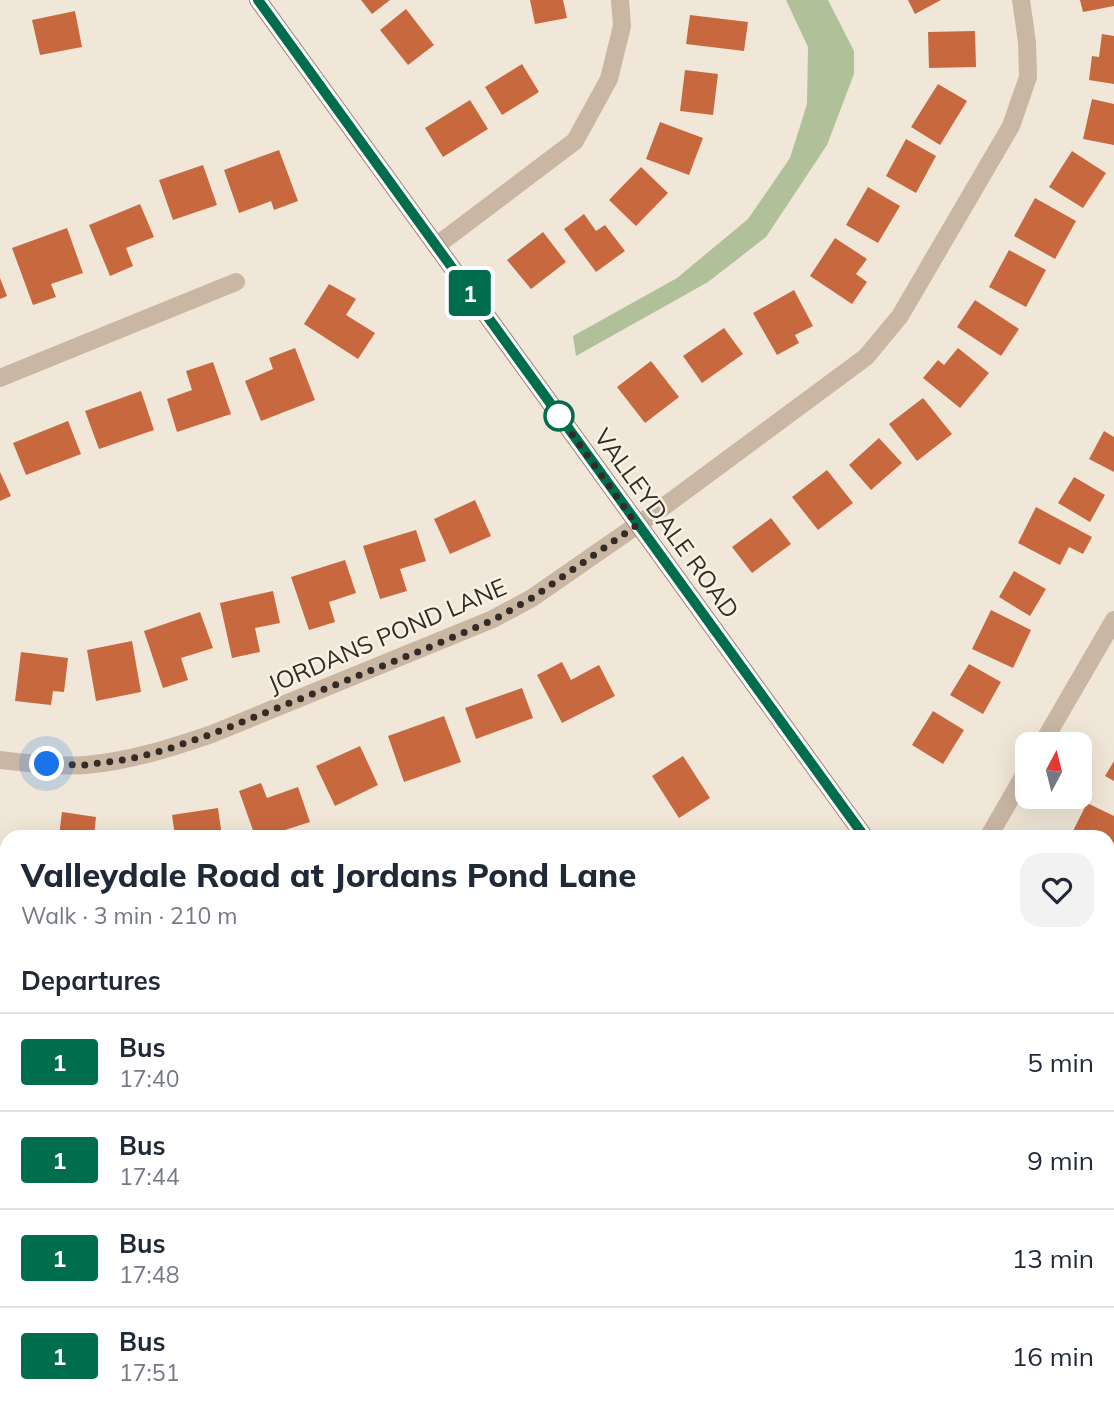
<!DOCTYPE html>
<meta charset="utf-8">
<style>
:root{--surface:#fff;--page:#f2f2f3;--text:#1f2937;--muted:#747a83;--line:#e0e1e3}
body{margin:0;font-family:Mulish,sans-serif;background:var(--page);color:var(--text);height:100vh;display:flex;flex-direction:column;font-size:26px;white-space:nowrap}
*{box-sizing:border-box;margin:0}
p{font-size:23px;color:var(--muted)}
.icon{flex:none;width:38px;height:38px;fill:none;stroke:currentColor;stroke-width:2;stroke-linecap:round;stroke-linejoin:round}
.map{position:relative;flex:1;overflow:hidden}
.drawer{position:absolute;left:0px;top:830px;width:1115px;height:590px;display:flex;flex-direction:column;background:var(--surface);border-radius:21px 21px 0 0;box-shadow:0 7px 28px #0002}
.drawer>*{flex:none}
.badge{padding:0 14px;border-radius:5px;font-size:24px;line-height:46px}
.needle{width:46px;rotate:7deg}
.tools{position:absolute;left:1015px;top:732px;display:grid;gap:14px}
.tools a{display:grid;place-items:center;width:77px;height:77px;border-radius:14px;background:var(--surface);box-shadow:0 7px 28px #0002;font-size:35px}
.you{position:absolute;width:35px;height:35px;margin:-18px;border:5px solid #fff;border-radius:50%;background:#1a73e8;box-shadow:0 0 0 10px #1a73e833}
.map>.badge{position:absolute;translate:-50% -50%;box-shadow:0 0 0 4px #fff}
h2{padding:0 21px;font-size:26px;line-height:63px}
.round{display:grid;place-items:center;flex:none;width:74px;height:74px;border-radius:21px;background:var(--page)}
.summary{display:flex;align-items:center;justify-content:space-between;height:119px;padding:0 21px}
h1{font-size:33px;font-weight:800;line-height:52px}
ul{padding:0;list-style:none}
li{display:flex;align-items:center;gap:21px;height:98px;padding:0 21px;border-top:2px solid var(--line)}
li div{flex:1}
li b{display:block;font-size:26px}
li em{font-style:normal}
li .badge{min-width:77px;font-weight:700;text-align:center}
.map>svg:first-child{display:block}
.green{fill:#b0c098}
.building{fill:#c8683f}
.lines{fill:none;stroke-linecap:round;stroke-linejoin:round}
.street{stroke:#c9b7a4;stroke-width:18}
.secondary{stroke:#9d8675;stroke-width:18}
.line-casing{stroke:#fff;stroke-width:16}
.line{stroke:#006d4d;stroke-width:10}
.walk{stroke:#342b26;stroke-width:7;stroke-dasharray:0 12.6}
.stop-dot{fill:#fff;stroke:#006d4d;stroke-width:3.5}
.labels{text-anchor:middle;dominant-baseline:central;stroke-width:5;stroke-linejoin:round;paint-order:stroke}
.street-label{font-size:24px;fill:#342b26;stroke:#f9f1e4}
</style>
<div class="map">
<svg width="1114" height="1418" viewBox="0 0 1114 1418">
<rect width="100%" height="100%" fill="#f1e7d8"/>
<path class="green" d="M786 0H828L854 51V74L827 145 766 237 708 282 576 356 573 336 677 278 748 219 790 158 807 104 808 47Z"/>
<path class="building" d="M361 0H390L372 14Z
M530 0H563L567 18 535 24Z
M908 0H941L915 14Z
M1080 0H1114V6L1083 12Z
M406 9 434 45 408 65 380 30Z
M75 11 82 47 40 55 32 20Z
M690 15 748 22 744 51 686 44Z
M975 31 976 67 929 68 928 32Z
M1102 34 1114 36V84L1089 80 1092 56 1099 57Z
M522 64 539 92 502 115 485 87Z
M685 70 718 74 713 115 680 111Z
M938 84 967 101 940 145 911 127Z
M1092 99 1114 104V145L1083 139Z
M470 100 488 129 443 157 425 128Z
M660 122 703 138 689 175 646 159Z
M906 139 936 156 916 193 886 176Z
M279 150 298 201 274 210 271 201 239 213 224 170Z
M1072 151 1106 173 1083 208 1049 187Z
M203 165 217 205 173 220 159 180Z
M641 167 668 193 636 226 609 200Z
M868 187 900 206 878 243 846 225Z
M1035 198 1076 221 1055 259 1014 236Z
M140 204 154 237 126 248 133 266 110 276 89 225Z
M584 214 596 231 605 225 625 251 596 272 564 229Z
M67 228 83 273 51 284 56 297 33 305 12 248Z
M543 232 566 262 531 289 507 260Z
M835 238 867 259 856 274 867 282 852 304 810 276Z
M1009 250 1046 270 1026 307 989 287Z
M0 278 7 296 0 299Z
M329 284 356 299 346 315 375 333 358 359 304 324Z
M794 290 813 326 795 335 799 343 777 355 753 313Z
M975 300 1019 329 1001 356 957 327Z
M724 328 743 354 702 383 683 356Z
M295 348 315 400 261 421 245 381 273 369 269 358Z
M958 348 989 373 960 408 923 378 938 360 944 365Z
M651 361 679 397 645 423 617 387Z
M213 362 231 414 177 432 167 399 192 390 186 371Z
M141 391 154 430 99 449 85 411Z
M923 398 952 434 917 461 889 424Z
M68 421 81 454 26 475 13 443Z
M1104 431 1114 437V472L1089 459Z
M879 438 902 463 871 490 849 465Z
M827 470 853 503 818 530 792 497Z
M0 472 11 496 0 501Z
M1074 477 1105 495 1090 522 1058 503Z
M475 500 491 536 450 554 434 519Z
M1036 507 1092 537 1083 554 1069 547 1060 565 1018 543Z
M771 518 791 544 752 573 732 547Z
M416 530 426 561 400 569 407 591 380 599 363 546Z
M345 560 356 593 329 602 335 622 309 630 291 577Z
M1014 571 1046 589 1030 616 999 597Z
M273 591 280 623 255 628 260 652 232 658 220 603Z
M991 610 1031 630 1013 668 972 649Z
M200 612 213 648 181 658 188 680 163 688 144 631Z
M132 641 141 692 96 701 87 650Z
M21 652 68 658 64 692 53 691 51 705 15 701Z
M562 662 571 680 599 665 615 696 562 723 537 675Z
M969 664 1001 682 983 714 950 695Z
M522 688 533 718 476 739 465 708Z
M933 711 964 730 943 764 912 745Z
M444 716 461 762 404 782 388 736Z
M360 746 378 785 335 806 316 766Z
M683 756 710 798 679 818 652 776Z
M1114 761V781L1105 776Z
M261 783 267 798 298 787 310 822 266 836H255L239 791Z
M1087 803 1114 816V856L1108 853V836L1071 835Z
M218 808 222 836H175L172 815Z
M62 812 96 817 94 836H59Z
M1108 929 1114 942V961L1108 964Z
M1114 973V1024L1108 1028V978Z
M173 1412H198L201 1418H160Z
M217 1412H259L260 1415 252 1418H219Z
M574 1412H591L593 1418H560Z
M617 1412H657L659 1418H620Z"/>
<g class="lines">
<path class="street" d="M436 246 575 141 609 79 622 26 620 0
M0 378 236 282
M1042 744 1114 620
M0 760C28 763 58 767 86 765 130 761 171 748 212 734L493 619 532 598 666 505 866 357 900 316 1011 126 1028 77 1027 42 1021 0
M989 836 1027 770
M0 1196H7
M1108 1358 1114 1353
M935 1412 940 1418
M387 1418 402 1412
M1032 1418 1039 1412"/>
<path class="secondary" d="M258 0 864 836
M1108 1175 1114 1184"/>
</g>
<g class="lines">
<g class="line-casing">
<path id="line" d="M258 0 864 836"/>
</g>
<use href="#line" class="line"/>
<path class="walk" d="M47 764 85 765 130 759 165 750 212 734 430 647 493 620 532 598 637 525 559 416"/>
</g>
<circle class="stop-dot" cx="559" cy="416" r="14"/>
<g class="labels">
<g class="street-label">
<text transform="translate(667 523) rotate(54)">VALLEYDALE ROAD</text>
<text transform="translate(387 635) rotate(-23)">JORDANS POND LANE</text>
</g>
</g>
</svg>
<div class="tools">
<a><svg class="needle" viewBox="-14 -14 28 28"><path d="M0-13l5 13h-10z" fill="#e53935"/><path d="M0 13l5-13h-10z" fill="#747a83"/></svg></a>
</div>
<div class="you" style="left:47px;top:764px"></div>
<b class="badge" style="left:470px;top:293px;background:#006d4d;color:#fff">1</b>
<section class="drawer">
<div class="summary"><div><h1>Valleydale Road at Jordans Pond Lane</h1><p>Walk · 3 min · 210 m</p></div><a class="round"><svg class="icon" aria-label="heart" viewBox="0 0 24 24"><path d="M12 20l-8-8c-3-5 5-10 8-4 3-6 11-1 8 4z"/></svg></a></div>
<h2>Departures</h2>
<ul>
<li><span class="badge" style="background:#006d4d;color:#fff">1</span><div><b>Bus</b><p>17:40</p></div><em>5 min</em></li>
<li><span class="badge" style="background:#006d4d;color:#fff">1</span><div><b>Bus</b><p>17:44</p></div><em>9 min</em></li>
<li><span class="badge" style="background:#006d4d;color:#fff">1</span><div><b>Bus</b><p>17:48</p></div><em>13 min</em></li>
<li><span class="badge" style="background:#006d4d;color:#fff">1</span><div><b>Bus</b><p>17:51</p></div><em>16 min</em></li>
</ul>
</section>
</div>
